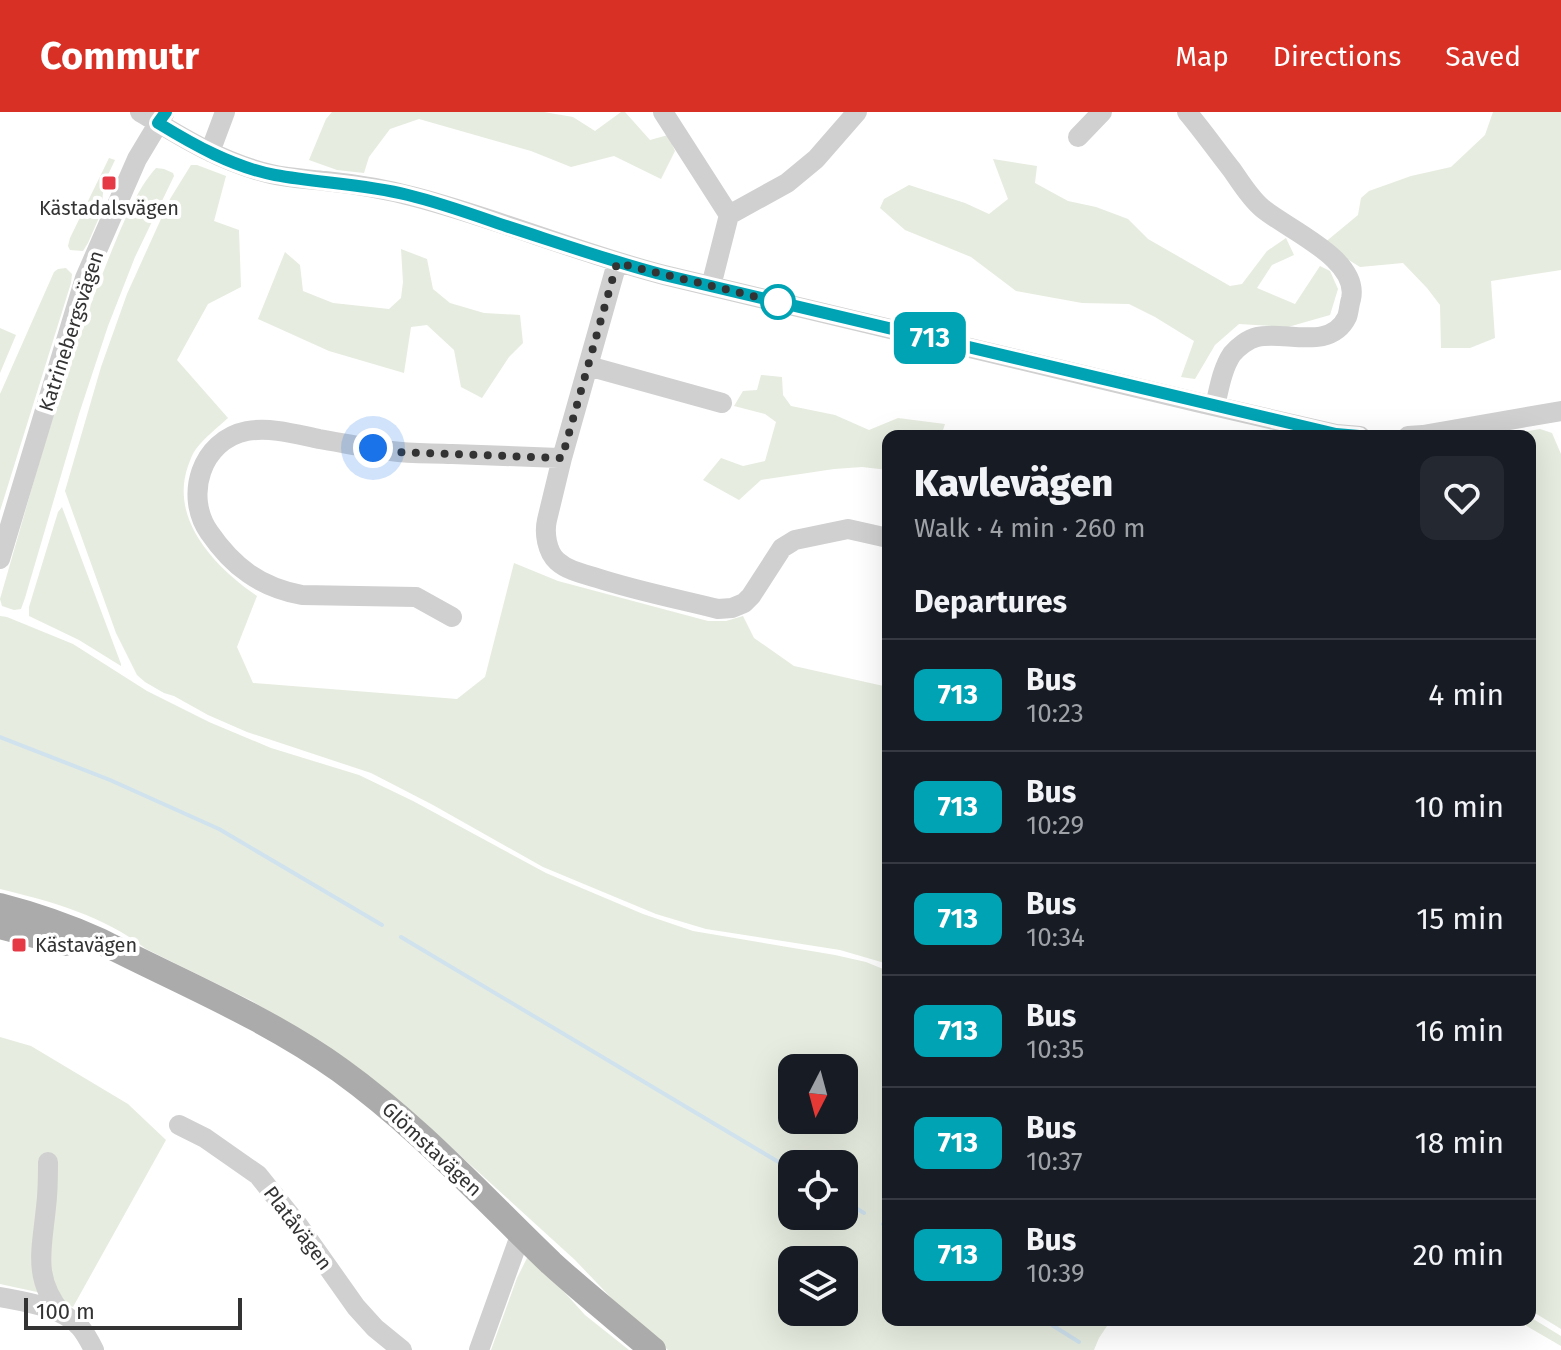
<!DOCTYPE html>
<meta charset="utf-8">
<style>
:root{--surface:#171b24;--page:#242831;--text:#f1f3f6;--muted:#9ea1a6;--line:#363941;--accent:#d93025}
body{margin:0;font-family:"Fira Sans",sans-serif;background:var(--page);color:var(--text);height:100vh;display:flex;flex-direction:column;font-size:30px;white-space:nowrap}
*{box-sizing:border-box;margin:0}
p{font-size:26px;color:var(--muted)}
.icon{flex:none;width:44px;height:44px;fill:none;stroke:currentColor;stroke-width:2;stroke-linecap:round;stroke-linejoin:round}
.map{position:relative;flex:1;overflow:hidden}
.drawer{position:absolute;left:882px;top:318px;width:654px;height:896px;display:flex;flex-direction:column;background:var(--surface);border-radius:16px;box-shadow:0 8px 32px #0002}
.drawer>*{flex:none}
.badge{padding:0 16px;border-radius:12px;font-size:28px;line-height:52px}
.needle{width:52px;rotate:186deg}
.tools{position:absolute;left:778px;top:942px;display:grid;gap:16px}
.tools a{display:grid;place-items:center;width:80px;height:80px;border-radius:16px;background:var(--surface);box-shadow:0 8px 32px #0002;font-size:40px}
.scale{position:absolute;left:24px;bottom:20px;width:218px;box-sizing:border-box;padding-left:8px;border:4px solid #333;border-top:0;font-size:22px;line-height:28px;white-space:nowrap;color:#333;-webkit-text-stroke:6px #fff;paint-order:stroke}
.you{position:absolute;width:40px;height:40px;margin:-20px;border:6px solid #fff;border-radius:50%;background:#1a73e8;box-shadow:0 0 0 12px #1a73e833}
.map>.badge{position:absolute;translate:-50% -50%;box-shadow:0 0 0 4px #fff}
h2{padding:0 32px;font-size:30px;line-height:72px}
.round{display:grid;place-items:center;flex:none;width:84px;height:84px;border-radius:16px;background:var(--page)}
.head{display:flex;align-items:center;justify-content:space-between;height:136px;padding:0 32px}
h1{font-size:38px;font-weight:800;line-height:60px}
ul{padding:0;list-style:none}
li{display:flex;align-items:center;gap:24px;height:112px;padding:0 32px;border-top:2px solid var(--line)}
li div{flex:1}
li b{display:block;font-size:30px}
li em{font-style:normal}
li .badge{min-width:88px;font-weight:700;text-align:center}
header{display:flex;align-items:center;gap:48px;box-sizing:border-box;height:112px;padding:0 40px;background:var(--accent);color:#fff}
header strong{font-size:38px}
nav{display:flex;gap:44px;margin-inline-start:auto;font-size:28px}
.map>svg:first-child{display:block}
.green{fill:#e6ecdf;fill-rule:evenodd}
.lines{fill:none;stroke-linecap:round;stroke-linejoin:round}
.stream{stroke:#cfe2ee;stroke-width:4}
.minor{stroke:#d0d0d0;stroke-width:20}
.major{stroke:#ababab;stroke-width:26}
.line-casing{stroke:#fff;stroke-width:18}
.line{stroke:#00a3b4;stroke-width:12}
.walk{stroke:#333;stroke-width:8;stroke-dasharray:0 14.4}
.poi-dot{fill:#e63946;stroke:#fff;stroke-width:3}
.stop-dot{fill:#fff;stroke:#00a3b4;stroke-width:4}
.labels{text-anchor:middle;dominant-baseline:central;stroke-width:8;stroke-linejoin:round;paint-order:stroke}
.poi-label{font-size:20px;fill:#333;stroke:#fff}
.street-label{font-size:20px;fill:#333;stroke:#fff}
</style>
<header>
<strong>Commutr</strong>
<nav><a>Map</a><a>Directions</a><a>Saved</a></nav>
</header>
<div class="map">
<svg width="1561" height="1238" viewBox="0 0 1561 1238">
<rect width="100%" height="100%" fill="#fff"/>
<path class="green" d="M332 0H544L573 5 595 19 621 0H625L650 28 668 23 675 39 661 67 614 44 571 55 531 39 419 7 390 17 369 45 364 61 337 58 309 48 326 7Z
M1493 0H1561V158L1491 169 1495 226 1470 236H1441L1440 193 1427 176 1403 151 1360 155 1323 132 1358 103 1361 86 1369 79 1411 64 1451 55 1485 23Z
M109 46 115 48 104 71 101 101 88 131 83 139 70 138 68 134 70 126Z
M993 47 1037 54 1035 71 1068 89 1096 95 1128 107 1148 127 1230 174 1242 172 1267 139 1286 126 1294 143 1272 153 1257 176 1295 192 1320 154 1330 159 1338 177 1330 203 1288 215 1239 212 1215 233 1195 267 1181 265 1194 229 1155 205 1129 192 1082 191 1016 179 971 145 905 118 880 96 884 87 909 73 965 91 989 102 1008 87Z
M191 53H197L226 64 214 109 239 118 241 175 208 192 177 248 228 306C217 316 204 326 196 337 192 342 190 349 188 354 169 408 216 456 257 484L237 535 253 571 457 587 485 565 514 451 558 469 708 509H726L743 504 754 526 794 554 888 575V852L840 838 706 817 656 802 543 755 433 693 371 661 247 620 208 603 174 584 164 581 145 570 137 563 116 521 65 379 101 255 127 182 170 87Z
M156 56 164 57 173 61 174 64 135 145 108 214 79 302 25 486 21 497 14 498 2 494 0 487C33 374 63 258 108 148 120 119 135 79 156 56Z
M401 137 427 147 433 177 450 191 484 201 520 203 523 231 509 245 482 286 461 275 454 238 427 213 411 215 404 261 329 239 258 207 285 140 300 153 303 179 333 191 389 197 401 186 403 170Z
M66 156 72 162 71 171 0 399V282L54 160 58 157Z
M0 216 16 223 0 261Z
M761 263 782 265 783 283 791 294 835 303 869 318 898 306 945 312 941 324H888V358L862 355 834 357 761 368 739 388 703 368 721 346 743 354 765 349 776 310 765 302 734 294 743 279 757 278Z
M1540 317 1552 321 1561 342V1217L1530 1198V324H1501Z
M62 395 121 552V554L79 528 29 504V495L58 400Z
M0 504 7 505 73 532 147 579 209 610 271 636 359 663 413 689 546 761 643 802 693 819 835 843 866 850 888 859V1208H1111L1099 1226 1094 1238H668L618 1193 575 1148 418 1005 348 948 252 889 146 837C105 804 50 789 0 777ZM792 956H844V1008H792ZM792 1052H844V1104H792ZM792 1148H844V1200H792Z
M0 925 31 934 128 992 166 1028 73 1195 37 1180 0 1172Z
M527 1146 532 1147 538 1151 585 1203 629 1238H491L517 1166Z
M1530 1205 1561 1224V1234L1516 1208H1530Z"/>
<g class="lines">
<path class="stream" d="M0 625 110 668 219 717 382 813
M401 825 792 1058
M844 1089 864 1101
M883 1112 888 1115
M1044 1208 1079 1230"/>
<path class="minor" d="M140 0C181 25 223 51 271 62 288 66 307 67 325 69 355 72 385 77 415 85 499 107 579 141 664 163L1196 290 1336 322 1360 324
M663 0 729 103
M1187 0C1203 19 1217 39 1232 58 1241 71 1250 86 1262 96 1288 118 1360 147 1351 187 1349 193 1349 200 1347 205 1330 240 1284 218 1257 225 1248 227 1238 235 1232 242 1222 257 1219 277 1215 294
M1078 25 1102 0
M210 40 225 0
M617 151 562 346 547 408C544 421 547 440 557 449 568 459 584 462 597 466 637 479 678 487 718 497L732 496 744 491 751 484 782 436 795 428 848 417 888 426
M711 174 729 103 787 71 816 47 857 0
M588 254 722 291
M1408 324 1423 323 1561 299
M0 447 85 166 137 47 164 2
M452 505 416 485 302 483C260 475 233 455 209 420 184 384 201 328 247 319 271 315 295 322 319 327 343 331 367 336 391 339 411 342 432 341 452 342 488 343 525 345 562 346
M179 1013 205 1026 258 1063 298 1113 356 1195 375 1216 402 1238
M48 1050C48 1065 48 1080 46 1095 42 1138 32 1165 62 1202
M0 1185C26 1190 62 1195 80 1215 86 1222 90 1230 94 1238
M479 1238 521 1121"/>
<path class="major" d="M0 794C35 803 67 814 100 829 180 870 266 905 340 958 418 1014 482 1085 551 1151 584 1181 619 1209 653 1238
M0 814 65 831"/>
</g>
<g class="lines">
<g class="line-casing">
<path id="line" d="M166 0 158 11C194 33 233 55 275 63 319 71 364 72 408 83 441 91 474 103 506 114 559 131 610 149 664 163L1336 322 1359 324"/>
</g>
<use href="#line" class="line"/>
<path class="walk" d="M373 336 394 340 562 346 617 151 778 190"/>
</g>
<g class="poi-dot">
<rect x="101" y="63" width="16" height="16" rx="4"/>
<rect x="11" y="825" width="16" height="16" rx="4"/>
</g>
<circle class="stop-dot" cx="778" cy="190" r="16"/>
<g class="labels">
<g class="poi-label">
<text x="109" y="96">Kästadalsvägen</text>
<text x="35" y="833" text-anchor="start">Kästavägen</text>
</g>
<g class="street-label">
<text transform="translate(71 219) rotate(-72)">Katrinebergsvägen</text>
<text transform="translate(432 1037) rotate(43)">Glömstavägen</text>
<text transform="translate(298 1116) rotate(53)">Platåvägen</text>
</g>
</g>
</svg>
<div class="tools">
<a><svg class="needle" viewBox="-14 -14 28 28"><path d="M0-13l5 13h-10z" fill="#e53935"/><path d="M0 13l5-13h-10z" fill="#9ea1a6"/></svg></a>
<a><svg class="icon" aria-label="locate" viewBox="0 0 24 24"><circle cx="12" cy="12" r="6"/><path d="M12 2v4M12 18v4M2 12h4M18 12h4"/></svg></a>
<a><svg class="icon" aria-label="layers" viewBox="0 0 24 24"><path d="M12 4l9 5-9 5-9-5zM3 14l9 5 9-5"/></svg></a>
</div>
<div class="scale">100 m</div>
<div class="you" style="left:373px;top:336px"></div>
<b class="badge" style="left:930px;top:226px;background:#00a3b4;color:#fff">713</b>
<section class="drawer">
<div class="head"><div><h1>Kavlevägen</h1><p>Walk · 4 min · 260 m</p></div><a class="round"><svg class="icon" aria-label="heart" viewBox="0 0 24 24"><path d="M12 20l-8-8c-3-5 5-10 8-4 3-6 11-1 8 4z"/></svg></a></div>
<h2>Departures</h2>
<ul>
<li><span class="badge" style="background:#00a3b4;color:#fff">713</span><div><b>Bus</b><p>10:23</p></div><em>4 min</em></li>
<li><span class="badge" style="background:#00a3b4;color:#fff">713</span><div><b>Bus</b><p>10:29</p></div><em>10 min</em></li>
<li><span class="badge" style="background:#00a3b4;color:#fff">713</span><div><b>Bus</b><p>10:34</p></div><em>15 min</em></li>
<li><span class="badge" style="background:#00a3b4;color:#fff">713</span><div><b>Bus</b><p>10:35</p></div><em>16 min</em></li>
<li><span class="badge" style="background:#00a3b4;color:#fff">713</span><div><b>Bus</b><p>10:37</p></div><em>18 min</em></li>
<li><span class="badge" style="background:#00a3b4;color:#fff">713</span><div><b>Bus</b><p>10:39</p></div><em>20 min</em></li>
</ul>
</section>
</div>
